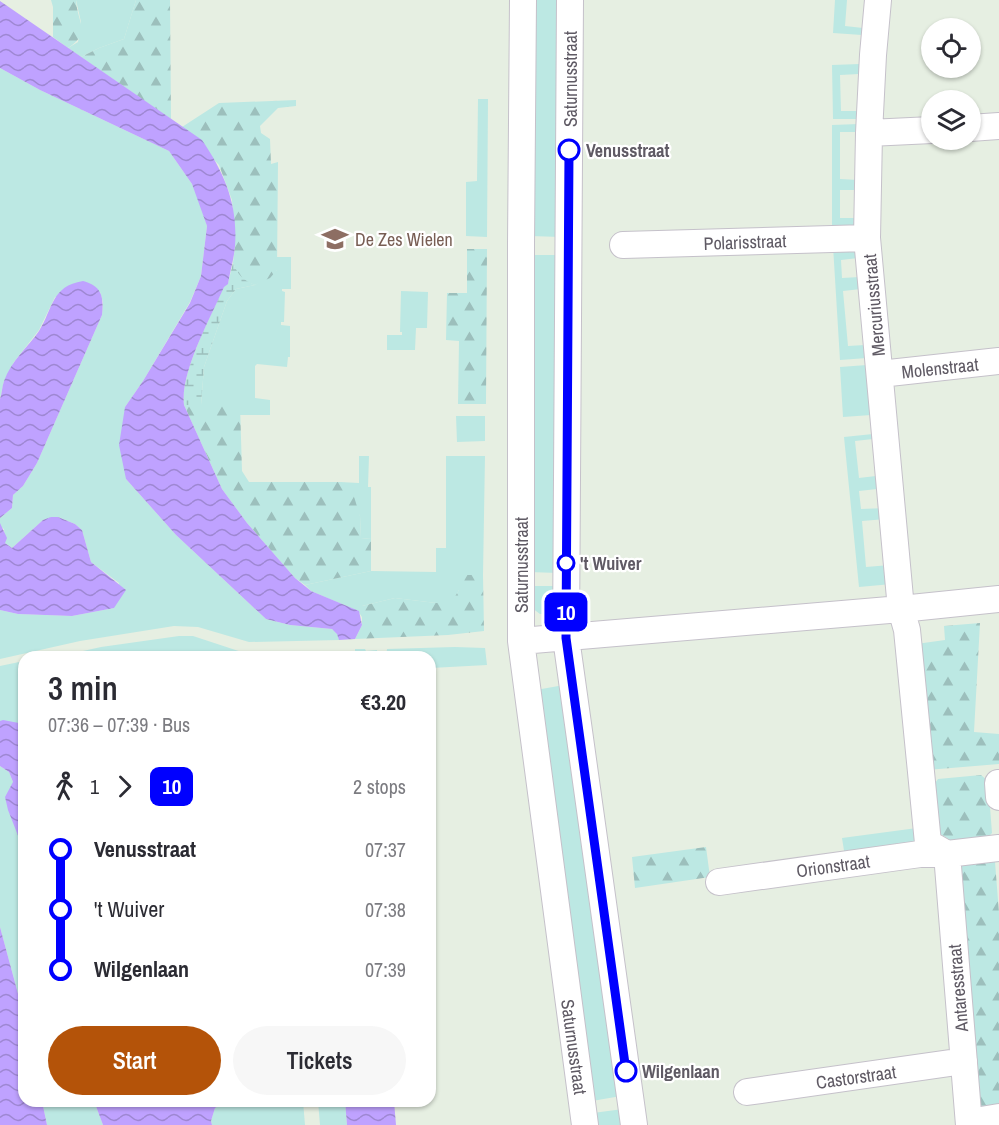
<!DOCTYPE html>
<meta charset="utf-8">
<style>
:root{--surface:#fff;--page:#f7f7f7;--text:#2b2b33;--muted:#7c7c81;--accent:#b45309}
body{margin:0;font-family:"Archivo Narrow",sans-serif;background:var(--page);color:var(--text);height:100vh;display:flex;flex-direction:column;font-size:22px;white-space:nowrap}
*{box-sizing:border-box;margin:0}
p{font-size:20px;color:var(--muted)}
.icon{flex:none;width:33px;height:33px;fill:none;stroke:currentColor;stroke-width:2;stroke-linecap:round;stroke-linejoin:round}
.map{position:relative;flex:1;overflow:hidden}
.panel{position:absolute;left:18px;top:651px;width:418px;height:456px;display:flex;flex-direction:column;background:var(--surface);border-radius:18px;box-shadow:0 2px 4px #0004}
.panel>*{flex:none}
.badge{padding:0 12px;border-radius:9px;font-size:21px;line-height:39px}
.buttons{position:absolute;left:921px;top:18px;display:grid;gap:12px}
.buttons a{display:grid;place-items:center;width:60px;height:60px;border-radius:50%;background:var(--surface);box-shadow:0 2px 4px #0004;font-size:30px}
.map>.badge{position:absolute;translate:-50% -50%;box-shadow:0 0 0 3px #fff}
.legs{display:flex;align-items:center;gap:9px;height:66px;padding:0 30px;font-size:20px}
.legs p{margin-inline-start:auto}
.head{display:flex;align-items:center;justify-content:space-between;height:102px;padding:0 30px}
h1{font-size:33px;font-weight:600;line-height:45px}
.action{display:flex;gap:12px;margin-top:auto;padding:12px 30px}
.action a{flex:1;height:69px;border-radius:36px;background:var(--accent);color:#fff;font-size:24px;font-weight:600;line-height:69px;text-align:center}
.action a+a{background:var(--page);color:var(--text)}
ul{padding:0 30px;list-style:none}
li{display:flex;align-items:center;gap:21px;height:60px;font-size:22px}
li i{display:grid;place-items:center;width:9px;height:100%;margin:0 8px;background:currentColor}
li i::after{content:'';width:15px;height:15px;margin:-8px;border:4px solid;border-radius:50%;background:var(--surface)}
li p{margin-inline-start:auto}
li:first-child i{background:linear-gradient(#0000 50%,currentColor 0)}
li:last-child i{background:linear-gradient(currentColor 50%,#0000 0)}
.map>svg:first-child{display:block}
.green{fill:#bce8e3}
.forest{fill:url(#forest-firs)}
.wetland{fill:url(#wetland-marsh)}
.water{fill:url(#water-waves)}
.lines{fill:none;stroke-linecap:round;stroke-linejoin:round}
.minor-casing{stroke:#c5c1ca;stroke-width:28}
.minor{stroke:#fff;stroke-width:26}
.line-1-casing{stroke:#fff;stroke-width:14}
.line-1{stroke:#00f;stroke-width:9}
.stop-1-dot{fill:#fff;stroke:#00f;stroke-width:3}
.labels{text-anchor:middle;dominant-baseline:central;stroke-width:4.5;stroke-linejoin:round;paint-order:stroke}
.street-label{font-size:18px;fill:#5f5a64;stroke:#fff}
.stop-label{font-size:18px;font-weight:bold;fill:#5f5a64;stroke:#fff;text-anchor:start}
.education-label{font-size:18px;fill:#785e54;stroke:#fff;text-anchor:start}
</style>
<div class="map">
<svg width="999" height="1125" viewBox="0 0 999 1125">
<defs>
<pattern id="forest-firs" width="22" height="20" patternUnits="userSpaceOnUse" patternTransform="scale(1.5)"><rect width="22" height="20" fill="#bce8e3"/><path d="M5 1l3.5 6h-7zM16 11l3.5 6h-7z" fill="#9cbfbc"/></pattern>
<pattern id="wetland-marsh" width="20" height="14" patternUnits="userSpaceOnUse" patternTransform="scale(1.5)"><rect width="20" height="14" fill="#bce8e3"/><path d="M1 5h8M5 5V1M11 12h8M15 12V8" fill="none" stroke="#9cbfbc"/></pattern>
<pattern id="water-waves" width="16" height="10" patternUnits="userSpaceOnUse" patternTransform="scale(1.5)"><rect width="16" height="10" fill="#bfa2ff"/><path d="M0 5q4-4 8 0t8 0" fill="none" stroke="#9e87d2"/></pattern>
</defs>
<rect width="100%" height="100%" fill="#e6efe2"/>
<path class="green" d="M76 0H136L124 39 99 48 81 57 68 48 78 42 81 22Z
M532 0H563L561 237 530 236Z
M835 0H847L845 26 863 28 862 35 833 33Z
M860 64 859 74 840 75 841 111H859V119H833L832 65Z
M0 68 40 90 169 151 192 184 199 200 207 226 201 276 190 302 143 381 125 407 126 479 176 535 266 619 290 625 332 629 338 634 339 640 249 642 198 627 174 626 80 641 0 659V610L18 614 72 616 114 608 119 583 91 562 82 530 75 524 58 517 43 520 12 548 5 543 4 529 0 526V518L12 508 13 495 23 486 37 463 102 315 103 302 100 292 55 297 39 330 14 362 4 381 0 399Z
M478 99H488L487 237 466 236V182L477 181Z
M859 124V132H840V179L858 180V190H840V218H858V231L832 230V125Z
M857 244 858 258 841 260 842 278 860 277 861 289 843 291 848 346 865 345 867 358 840 360 833 246Z
M530 255H561L558 573 529 572Z
M277 257H291V289H282V291L285 292 284 322H281V325L290 326V357H288L287 367 257 364 255 366V398L270 400V415H240V405H201L204 367 227 301 236 289 255 285 277 270Z
M401 291 428 292 427 328H416L415 350H387V335H402V332H400Z
M867 365 871 415 843 417 840 367Z
M456 416H485V441L457 442Z
M873 434V439L855 441 859 478 876 476 877 489 859 491 861 509 886 508V519L862 521 866 567 890 565 892 584 859 587 844 437Z
M359 456H369L368 487H371V539L361 538 360 516 340 482 359 483Z
M446 456H485L483 575H467L452 603H436L395 598 362 606V617L358 611 311 591 305 585 371 571 436 572V548H446Z
M529 586H558C556 600 558 615 540 614L532 608Z
M179 636H193L257 657H42L68 651 74 653 101 647Z
M455 647 485 648 487 665 431 668 430 657H386L387 649Z
M355 649H365L366 651 377 650V657H355Z
M339 651 337 657H283L290 652Z
M24 661V724L0 721V666Z
M564 685 621 1096 592 1101 536 690Z
M0 766 9 772 13 782 24 851V1016L0 927Z
M917 828 914 842 845 857 842 838Z
M42 1101H94L103 1125H47Z
M228 1101H303L305 1125H212L211 1121 215 1108Z
M318 1101H345L347 1125H320Z
M623 1109 625 1125H595L593 1113Z"/>
<path class="forest" d="M51 0H76C77 22 92 33 68 48L53 37V7Z
M136 0H170L171 119 81 57 99 48 124 39Z
M296 100V106L278 108 260 126 261 133 270 139 271 164 278 162 277 270 270 278 255 285 245 281 238 275 233 263 235 246 232 200 219 165 182 127 219 103Z
M467 249H487L486 404H458L459 341 446 340 447 293H467Z
M184 405H240L242 471 249 482H340L351 487 360 516 361 538 371 539V571L305 585 295 578 247 523 222 489Z
M467 575H483L484 631 448 635 355 639 362 625V606L395 598 436 603H451L459 590V580Z
M980 623 974 732 999 734V764L927 770 916 644 945 640 944 626Z
M981 775 988 781 992 833 987 838 952 841 937 832 933 786 938 779Z
M706 847 710 877 635 888 632 857Z
M987 856 995 862 999 913V1107L981 1108 960 865Z"/>
<path class="wetland" d="M233 263C238 275 243 280 255 285L236 289 227 301 204 367 201 405H184C180 372 211 317 224 286L228 283Z"/>
<path class="water" d="M0 1 202 140C225 174 238 205 235 246 234 259 230 271 228 284L224 287C211 317 180 372 184 405L222 489 247 523 295 578 311 591 359 611 362 625 355 639 339 640 337 634 332 629 290 625 266 619 176 535 126 479 119 445 125 407 143 381 190 303 201 276 207 226 192 184 169 151 40 90 0 68Z
M83 281C102 286 104 297 102 315L37 463 23 486 13 495 12 508 0 518V399C2 393 2 387 4 381 11 361 28 347 39 331 53 309 51 286 83 281Z
M51 517H58L75 524 82 530 91 562 126 590 114 608 72 616 18 614 0 610V523L7 538 5 543 12 548 43 520Z
M3 720 24 724V851L8 810 5 797 13 782 9 772 0 766V721Z
M0 927 24 1016V1101H42L47 1125H0Z
M94 1101H228L215 1108 211 1121 212 1125H103Z
M345 1101H394L396 1125H347Z"/>
<g class="lines">
<g class="minor-casing">
<path id="minor" d="M523 0 521 244V641L585 1125
M570 0 566 638 634 1125
M878 0 873 55 869 133 867 238 901 609 907 630 928 843 947 854
M970 128 999 126
M869 133 932 130
M623 245 867 238
M880 374 999 361
M521 641 901 609 999 599
M998 783 999 797
M947 854 969 1125
M719 882 920 854H947L999 848
M747 1092 964 1061
M969 1122 999 1117"/>
</g>
<use href="#minor" class="minor"/>
</g>
<g class="lines">
<g class="line-1-casing">
<path id="line-1" d="M569 150 566 638 626 1071"/>
</g>
<use href="#line-1" class="line-1"/>
</g>
<defs>
<g id="school-bare" transform="scale(2.07)"><path d="M0-5L7-2L0 1L-7-2ZM-4 1L0 2.5L4 1V4Q0 6-4 4Z" fill="#8d6e63" stroke="#fff" stroke-width="2.5" paint-order="stroke"/></g>
</defs>
<g fill-rule="evenodd">
<use href="#school-bare" x="335" y="239"/>
</g>
<g class="stop-1-dot">
<circle cx="569" cy="150" r="10"/>
<circle cx="566" cy="563" r="8"/>
<circle cx="626" cy="1071" r="10"/>
</g>
<g class="labels">
<g class="street-label">
<text transform="translate(570 79) rotate(-90)">Saturnusstraat</text>
<text transform="translate(745 242) rotate(-2)">Polarisstraat</text>
<text transform="translate(874 305) rotate(-95)">Mercuriusstraat</text>
<text transform="translate(940 368) rotate(-6)">Molenstraat</text>
<text transform="translate(521 565) rotate(-90)">Saturnusstraat</text>
<text transform="translate(833 866) rotate(-8)">Orionstraat</text>
<text transform="translate(958 988) rotate(-95)">Antaresstraat</text>
<text transform="translate(574 1047) rotate(82)">Saturnusstraat</text>
<text transform="translate(856 1077) rotate(-8)">Castorstraat</text>
</g>
<g class="stop-label">
<text x="586" y="150">Venusstraat</text>
<text x="580" y="563">'t Wuiver</text>
<text x="642" y="1071">Wilgenlaan</text>
</g>
<g class="education-label">
<text x="355" y="239">De Zes Wielen</text>
</g>
</g>
</svg>
<div class="buttons">
<a><svg class="icon" aria-label="locate" viewBox="0 0 24 24"><circle cx="12" cy="12" r="6"/><path d="M12 2v4M12 18v4M2 12h4M18 12h4"/></svg></a>
<a><svg class="icon" aria-label="layers" viewBox="0 0 24 24"><path d="M12 4l9 5-9 5-9-5zM3 14l9 5 9-5"/></svg></a>
</div>
<b class="badge" style="left:566px;top:612px;background:#00f;color:#fff">10</b>
<section class="panel">
<div class="head"><div><h1>3 min</h1><p>07:36 – 07:39 · Bus</p></div><b>€3.20</b></div>
<div class="legs"><svg class="icon" aria-label="walk" viewBox="0 0 24 24"><circle cx="13" cy="4" r="2"/><path d="M13 8l-2 6 4 7M11 14l-3 7M7 12l3-4h3l4 4"/></svg>1<svg class="icon" aria-label="forward" viewBox="0 0 24 24"><path d="M9 5l7 7-7 7"/></svg><b class="badge" style="background:#00f;color:#fff">10</b><p>2 stops</p></div>
<ul>
<li><i style="color:#00f"></i><b>Venusstraat</b><p>07:37</p></li>
<li><i style="color:#00f"></i><span>'t Wuiver</span><p>07:38</p></li>
<li><i style="color:#00f"></i><b>Wilgenlaan</b><p>07:39</p></li>
</ul>
<div class="action"><a>Start</a><a>Tickets</a></div>
</section>
</div>
